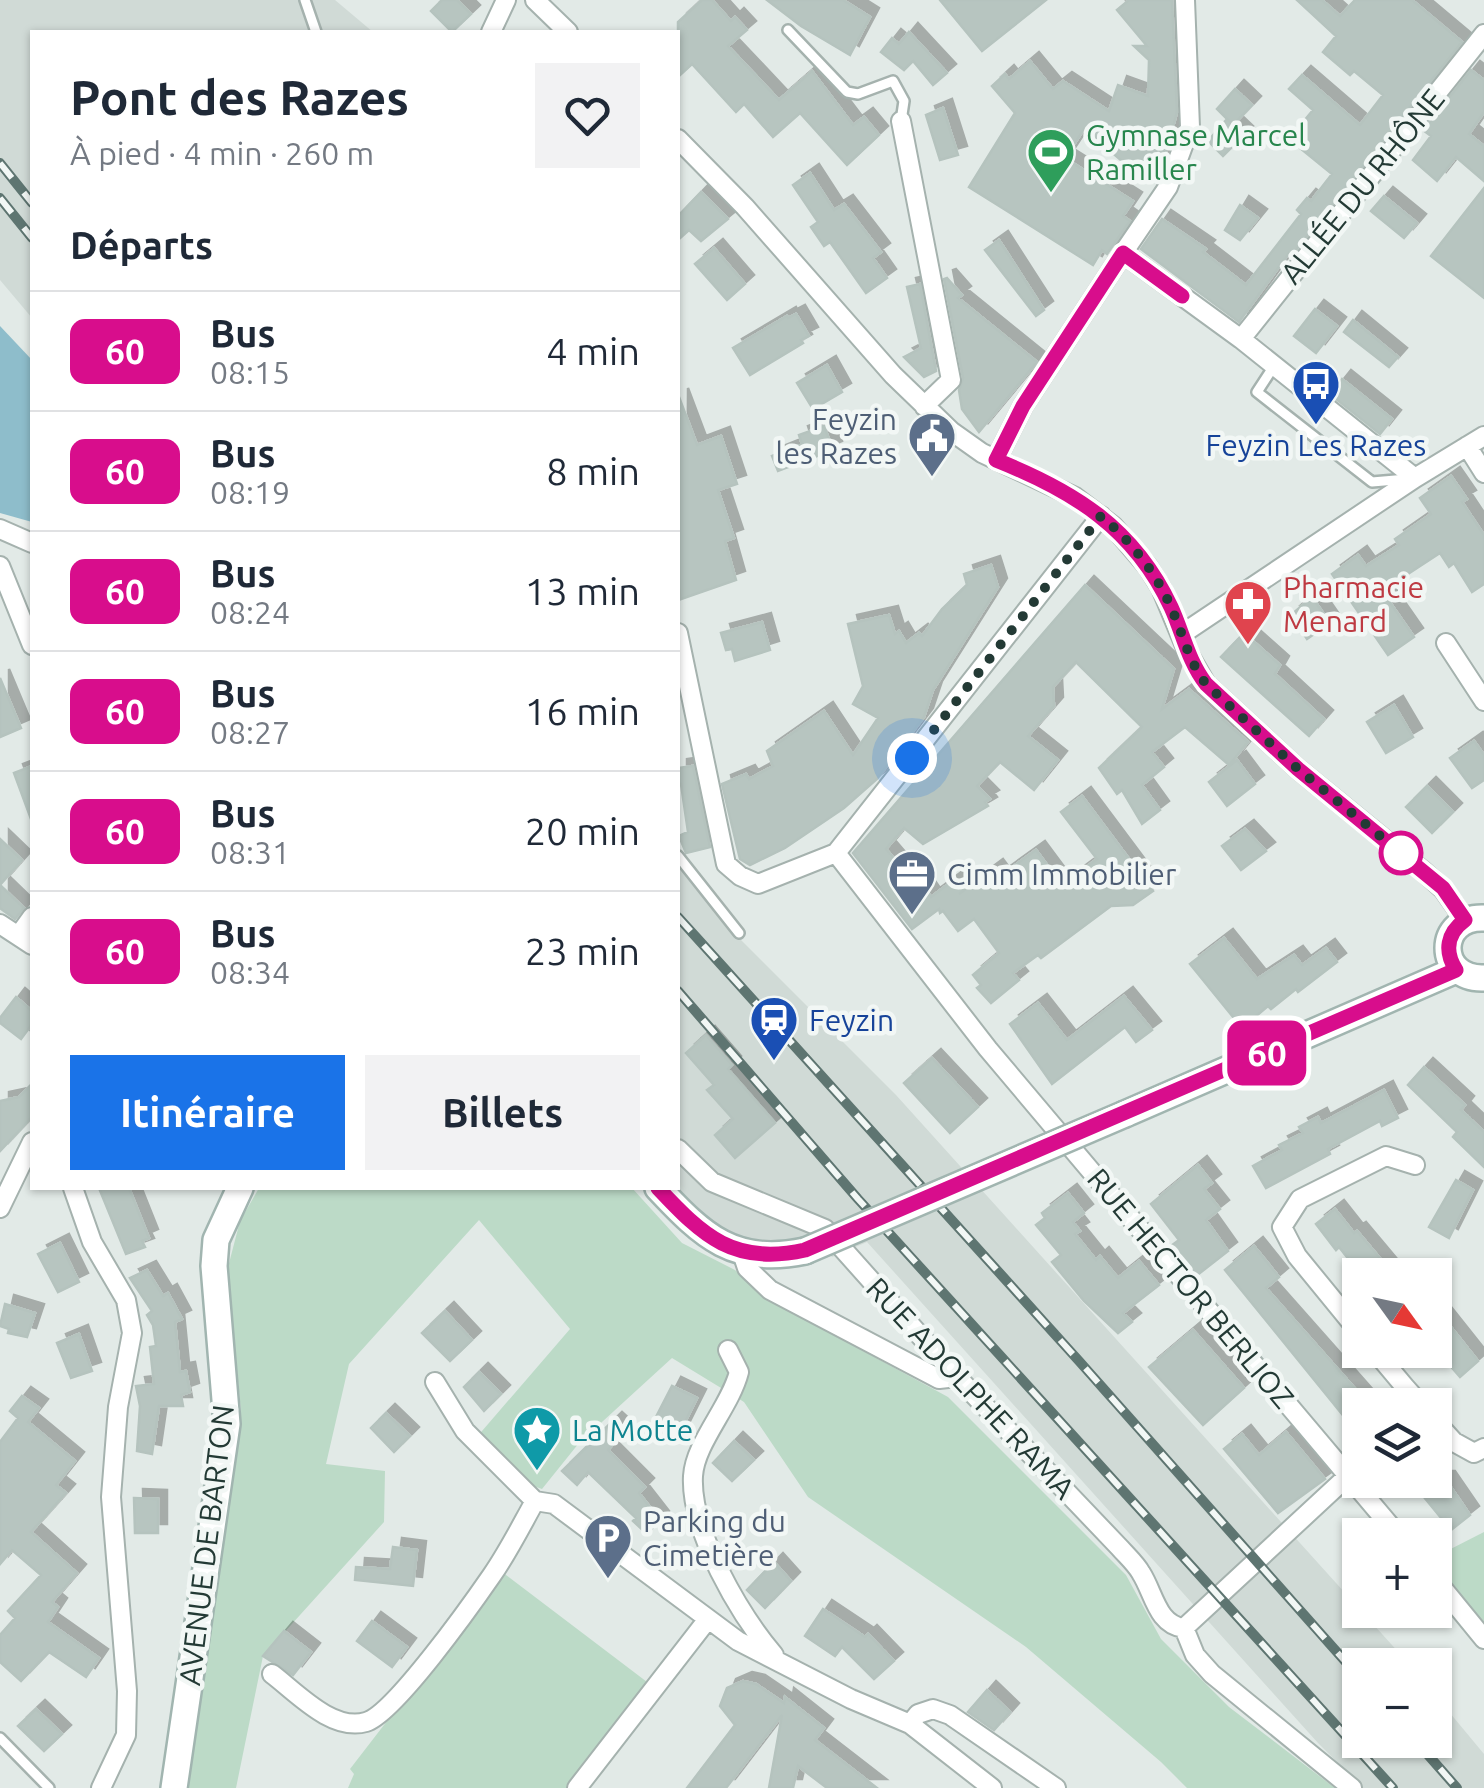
<!DOCTYPE html>
<html lang="fr">
<meta charset="utf-8">
<style>
:root{--surface:#fff;--page:#f2f2f3;--text:#1f2937;--muted:#747a83;--line:#e0e1e3;--accent:#1a73e8}
body{margin:0;font-family:Ubuntu,sans-serif;background:var(--page);color:var(--text);height:100vh;display:flex;flex-direction:column;font-size:38px;white-space:nowrap}
*{box-sizing:border-box;margin:0}
p{font-size:32px;color:var(--muted)}
.icon{flex:none;width:55px;height:55px;fill:none;stroke:currentColor;stroke-width:2;stroke-linecap:round;stroke-linejoin:round}
.map{position:relative;flex:1;overflow:hidden}
.drawer{position:absolute;left:30px;top:30px;width:650px;height:1160px;display:flex;flex-direction:column;background:var(--surface);border-radius:0px;box-shadow:0 2px 8px #0004}
.drawer>*{flex:none}
.badge{padding:0 20px;border-radius:15px;font-size:35px;line-height:65px}
.needle{width:65px;rotate:123deg}
.fabs{position:absolute;left:1342px;top:1258px;display:grid;gap:20px}
.fabs a{display:grid;place-items:center;width:110px;height:110px;border-radius:0px;background:var(--surface);box-shadow:0 2px 8px #0004;font-size:50px}
.you{position:absolute;width:50px;height:50px;margin:-25px;border:8px solid #fff;border-radius:50%;background:#1a73e8;box-shadow:0 0 0 15px #1a73e833}
.map>.badge{position:absolute;translate:-50% -50%;box-shadow:0 0 0 5px #fff}
h2{padding:0 40px;font-size:38px;line-height:90px}
.round{display:grid;place-items:center;flex:none;width:105px;height:105px;border-radius:0px;background:var(--page)}
.overview{display:flex;align-items:center;justify-content:space-between;height:170px;padding:0 40px}
h1{font-size:48px;font-weight:700;line-height:75px}
.primary-button{display:flex;gap:20px;margin-top:auto;padding:20px 40px}
.primary-button a{flex:1;height:115px;border-radius:0px;background:var(--accent);color:#fff;font-size:40px;font-weight:700;line-height:115px;text-align:center}
.primary-button a+a{background:var(--page);color:var(--text)}
ul{padding:0;list-style:none}
li{display:flex;align-items:center;gap:30px;height:120px;padding:0 40px;border-top:2px solid var(--line)}
li div{flex:1}
li b{display:block;font-size:38px}
li em{font-style:normal}
li .badge{min-width:110px;font-weight:700;text-align:center}
.map>svg:first-child{display:block}
.built{fill:#d0dad6}
.green{fill:#bcdac7}
.water{fill:#8ebdcb}
.building{fill:#b7c5c0;stroke:#b5c3be;stroke-width:2.5;filter:url(#shadow)}
.lines{fill:none;stroke-linecap:round;stroke-linejoin:round}
.lane-casing{stroke:#a5b2ae;stroke-width:14}
.street-casing{stroke:#a5b2ae;stroke-width:22}
.secondary-casing{stroke:#a1b5b0;stroke-width:30}
.lane{stroke:#fff;stroke-width:9}
.street{stroke:#fff;stroke-width:18}
.secondary{stroke:#fff;stroke-width:25}
.rail-casing{stroke:#5e7571;stroke-width:10}
.rail{stroke:#f2f7f5;stroke-width:6;stroke-dasharray:19;stroke-linecap:butt}
.secondary-bridge-casing{stroke:#a1b5b0;stroke-width:30;stroke-linecap:butt}
.secondary-bridge{stroke:#fff;stroke-width:25}
.line-casing{stroke:#fff;stroke-width:22}
.line{stroke:#d80d8c;stroke-width:15}
.walk{stroke:#233a35;stroke-width:10;stroke-dasharray:0 18}
.stop-dot{fill:#fff;stroke:#d80d8c;stroke-width:5}
.labels{text-anchor:middle;dominant-baseline:central;stroke-width:9;stroke-linejoin:round;paint-order:stroke}
.leisure-label{font-size:30px;fill:#27864d;stroke:#f2f7f5;text-anchor:start}
.street-label{font-size:30px;fill:#233a35;stroke:#f2f7f5}
.service-label{font-size:30px;fill:#4e5e75;stroke:#f2f7f5;text-anchor:start}
.transit-label{font-size:30px;fill:#164399;stroke:#f2f7f5}
.health-label{font-size:30px;fill:#be3a42;stroke:#f2f7f5;text-anchor:start}
.culture-label{font-size:30px;fill:#0d838f;stroke:#f2f7f5;text-anchor:start}
</style>
<div class="map">
<svg width="1484" height="1788" viewBox="0 0 1484 1788">
<defs>
<filter id="shadow"><feDropShadow dx="9" dy="-9" stdDeviation="0" flood-color="#0004"/></filter>
</defs>
<rect width="100%" height="100%" fill="#e2eae7"/>
<path class="built" d="M0 0H335L373 32H32V318L0 280Z
M678 857 722 921 896 1095 1410 1665H1360V1740H1435V1695L1484 1754V1788H1363L1318 1743 867 1242 832 1257 814 1236 760 1242 734 1235 704 1219 676 1188Z"/>
<path class="green" d="M259 1188H632L682 1243 735 1270 764 1297 948 1397 1126 1575 1161 1639 1229 1707 1335 1788H1187L1161 1762 1026 1647 808 1497 744 1402 672 1358 579 1443 542 1489 519 1481 476 1438 570 1329 479 1220 349 1364 326 1464 385 1471 384 1522 263 1656 236 1788H186L241 1411 227 1271 240 1221Z
M1484 1532V1627L1435 1567V1557Z
M502 1572 651 1685 571 1788H348L354 1774 350 1769Z"/>
<path class="water" d="M0 326 32 360V522L0 513Z"/>
<path class="building" d="M442 0H457L471 14 452 32 431 11Z
M702 0H712L731 21 735 17 747 30 728 46 779 100 812 71 853 125 864 117 879 135 847 165 800 113 773 137 744 104 736 112 692 64 678 77V22Z
M767 0H843L870 17 850 55 801 26Z
M940 0H1046L982 51Z
M1129 0H1172L1177 112 1162 168 1159 167 1147 182 1084 129 1065 158 1133 201 1123 216 1130 221 1107 254 1102 250 1093 265 969 187 1015 113 992 86 1005 74 1009 79 1030 61 1053 89 1063 81 1109 111 1118 85 1148 96 1149 60 1134 46H1147L1117 10Z
M1297 0H1322L1340 16 1355 0H1412L1462 42 1292 255 1289 253 1239 322 1141 249 1162 219 1206 249 1203 252 1246 285 1301 214 1297 210 1307 198 1311 201 1332 174 1289 139 1313 110 1289 89 1302 75 1360 125 1383 95 1354 71 1350 75 1323 52 1336 36Z
M909 32 947 73 933 85 913 61 904 70 881 52 892 38 899 44Z
M1471 70 1484 80V112L1469 134 1484 146V181L1456 157 1437 181 1413 160 1431 136 1423 130Z
M1235 89 1252 105 1233 125 1217 109Z
M943 108 958 155 940 160 926 115Z
M1227 119 1244 135 1223 156 1208 141Z
M810 173 834 210 844 204 881 252 873 258 887 278 866 293 830 242 824 246 811 227 818 222 793 185Z
M1484 188V298L1431 256Z
M701 192 728 219 701 241 689 230 678 240V216Z
M1384 196 1417 223 1404 238 1371 211Z
M1240 205 1258 218 1240 240 1225 230Z
M999 240 1044 310 1036 316 985 250Z
M714 248 745 284 727 300 695 264Z
M947 278 962 295 958 298 1037 362 979 432 962 409 959 390 963 378 944 279Z
M920 284 936 371 924 377 904 357 921 348 907 287Z
M1315 309 1337 326 1316 353 1294 336Z
M796 314 809 336 801 340 803 343 750 375 733 348 787 316 788 318Z
M1353 320 1398 357 1389 367 1344 332Z
M827 365 842 392 813 409 797 383Z
M1342 379 1392 419 1380 434 1330 394Z
M679 397 697 445 721 436 737 484 718 490 734 538 725 541 736 580 681 599 678 584Z
M824 426 833 450 778 471 772 456 802 444 799 435Z
M1451 476 1467 499 1462 502 1484 535V584L1472 592 1454 563 1449 567 1440 553 1382 591 1414 637 1388 655 1332 574 1358 555 1366 566 1399 545 1395 539 1431 514 1420 498Z
M991 565 998 587 933 690 924 717 877 779 844 808 785 848 750 865 740 859 722 784 746 774 749 779 773 766 767 751 824 711 853 755 878 718 853 704 863 686 848 624 889 615 895 634 899 631 906 643 919 633 922 636 942 609 967 585 964 574Z
M1085 585 1174 669 1162 709 1189 689 1248 742 1229 765 1185 727 1152 752 1164 767 1142 785 1160 810 1142 824 1122 790 1117 794 1099 768 1142 727 1076 662 1053 687 1054 706 1028 736 1058 760 1034 790 1000 762 977 786 990 799 985 802 988 806 923 844 904 828 886 849 910 877 915 874 931 897 955 879 964 890 959 894 994 868 1000 876 1036 850 1062 885 1097 859 1061 812 1082 796 1153 891 1133 905 1111 906 1041 958 1038 955 1013 973 1019 980 991 1003 977 988 981 985 973 975 999 953 974 919 958 931 943 911 940 913 939 909 912 929 853 853Z
M1312 597 1330 623 1307 639 1291 615Z
M762 622 770 650 735 661 732 649 726 650 721 633Z
M1244 633 1280 665 1275 674 1324 719 1309 736 1221 657Z
M0 678 21 728 0 737Z
M1394 705 1413 737 1386 753 1367 722Z
M1474 741 1484 755V780L1472 788 1450 758Z
M1237 760 1255 784 1227 806 1209 782Z
M32 766V819H31L14 773Z
M693 766 710 847 686 853 679 836 688 832 681 784H678V768Z
M1427 786 1453 812 1432 833 1406 807Z
M1245 829 1266 851 1241 870 1222 846Z
M0 839 22 860 0 885 24 908 15 919 0 908Z
M1224 938 1257 979 1294 955 1302 965 1326 948 1337 962 1298 992 1296 989 1271 1009 1268 1006 1242 1028 1190 964Z
M1124 996 1152 1030 1136 1042 1125 1027 1052 1084 1010 1024 1038 1003 1067 1040Z
M16 997 32 1011V1024L21 1039 0 1023V1018Z
M706 1035 732 1065 728 1069 775 1123 735 1158 715 1135 733 1119 707 1090 714 1085 686 1053Z
M932 1058 978 1107 950 1133 904 1083Z
M1424 1067 1465 1105 1461 1110 1484 1132V1167L1453 1137 1457 1132 1408 1085Z
M32 1084V1117L0 1151V1101L19 1097Z
M1384 1090 1398 1118 1382 1126 1380 1121 1328 1149 1330 1154 1266 1188 1253 1166 1282 1150 1279 1145 1303 1133 1299 1127 1318 1117 1321 1123Z
M1198 1165 1212 1183 1204 1189 1220 1209 1206 1220 1228 1251 1196 1276 1171 1246 1179 1240 1151 1204Z
M1456 1180 1473 1190 1449 1238 1429 1227Z
M99 1188H129L149 1238 142 1241 145 1247 126 1254Z
M1068 1193 1084 1213 1073 1222 1080 1231 1075 1234 1096 1260 1100 1256 1118 1278 1139 1261 1159 1285 1123 1313 1132 1322 1118 1333 1084 1301 1052 1262 1061 1255 1036 1225 1045 1218 1042 1213Z
M1335 1209 1354 1233 1357 1231 1394 1275H1361L1339 1247 1336 1250 1316 1224Z
M60 1243 79 1282 58 1292 38 1254Z
M1254 1246 1279 1277 1266 1288 1367 1402 1346 1419 1225 1270Z
M147 1270 163 1296 168 1293 182 1319 175 1322 180 1372 186 1371 190 1392 181 1395 183 1406H159L152 1454 137 1451 140 1406 136 1386 154 1384 150 1347 156 1346 153 1325 147 1315 152 1311 130 1278Z
M5 1304 35 1313 27 1337 8 1333 9 1329 0 1326Z
M1435 1307 1478 1361 1460 1377 1435 1348Z
M445 1311 472 1340 450 1361 422 1333Z
M1193 1330 1244 1388 1203 1425 1149 1367Z
M79 1334 92 1371 71 1378 57 1343Z
M479 1372 501 1394 484 1411 464 1387Z
M672 1386 697 1398 681 1430 656 1417Z
M22 1396 39 1408 28 1422 75 1461 56 1485 66 1493 31 1532 77 1573 52 1602 58 1607 48 1622 99 1658 86 1677 49 1652 21 1681 0 1662V1635L15 1618 8 1611 41 1575 12 1550 0 1564V1442L18 1418 10 1411Z
M386 1413 410 1436 394 1452 371 1428Z
M613 1421 624 1431 608 1450 645 1487 639 1493 660 1520 647 1534 633 1521 636 1518 588 1472 577 1485 562 1471Z
M1286 1432 1325 1479 1278 1513 1224 1449 1242 1434 1259 1455Z
M734 1441 754 1460 732 1481 713 1463Z
M1410 1480H1446L1470 1515 1451 1530Z
M134 1498 158 1499V1533H135Z
M393 1547 417 1550 413 1586 355 1580 356 1567 390 1569Z
M774 1562 791 1581 765 1608 747 1590Z
M823 1609 865 1637 868 1634 894 1661 874 1679 842 1647 835 1656 805 1636Z
M372 1621 407 1647 392 1667 357 1641Z
M284 1631 311 1652 293 1675 263 1656Z
M743 1681 756 1684 784 1703 785 1697 824 1728 815 1740 877 1788H827L798 1766 793 1788H769L782 1715 726 1788H687L735 1725 720 1706 727 1688Z
M987 1690 1010 1712 994 1730 968 1712Z
M36 1709 62 1734 44 1751 18 1726Z"/>
<g class="lines">
<g class="lane-casing">
<path id="lane" d="M305 0 316 32
M788 30 847 92 858 94 893 81 904 101 901 121
M1274 366 1257 392 1372 482 1407 479
M678 856 739 933
M0 1738 49 1788"/>
</g>
<g class="street-casing">
<path id="street" d="M535 0 568 32
M491 32 506 0
M901 121 951 380 924 406
M678 139 745 207 893 375 951 431 982 453 1075 497 1113 526 1148 567 1161 588 1188 653 1206 684 1298 769 1423 871 1443 889 1465 920
M1123 253 1168 187 1190 127 1185 0
M1241 339 1484 34
M1467 446 1484 473
M996 460 1023 406 1123 253 1241 339 1415 478
M0 529 32 543
M0 566 32 645
M678 633 726 864 740 876 758 884 836 853
M1182 634 1415 478 1484 436
M1446 643 1484 701
M836 853 988 1049 1398 1535
M836 853 1101 516
M0 924 32 945
M19 935 32 917
M678 1149 712 1182 825 1229 957 1377 1120 1548C1127 1556 1136 1564 1141 1573 1154 1593 1157 1625 1184 1628
M73 1188 92 1242 126 1300 132 1333 118 1407 111 1497 127 1691 126 1735 101 1788
M0 1208 32 1142
M742 1253 747 1268 770 1290 939 1379 957 1377
M1360 1333 1297 1256 1282 1227 1300 1199 1386 1156 1415 1165
M728 1350 739 1372C730 1407 695 1443 693 1476 690 1531 740 1615 774 1655
M1374 1350 1405 1387 1393 1405
M435 1382 465 1431 535 1501 554 1504 738 1641 851 1699 910 1724 992 1788
M1405 1387 1421 1405
M1435 1421 1454 1442 1474 1453 1484 1448
M1435 1579 1484 1639
M1184 1628 1349 1475 1360 1458
M1184 1628 1195 1655 1212 1674 1352 1788
M272 1674C296 1692 332 1732 366 1722 394 1714 472 1604 492 1575 508 1552 521 1526 535 1501
M910 1724 918 1714 933 1709 950 1715 1056 1788
M577 1788 708 1619"/>
</g>
<g class="secondary-casing">
<path id="secondary" d="M1484 918C1436 916 1436 980 1484 978
M1125 1114 1456 970
M658 1188C703 1236 734 1266 805 1251
M174 1788 227 1424 214 1266 216 1240 240 1188"/>
</g>
<use href="#lane" class="lane"/>
<use href="#street" class="street"/>
<use href="#secondary" class="secondary"/>
<g class="rail-casing">
<path id="rail" d="M0 163 32 203
M0 198 32 238
M678 917 1079 1361 1360 1678
M678 991 858 1199 1393 1788
M1415 1740 1457 1788"/>
</g>
<use href="#rail" class="rail"/>
<g class="secondary-bridge-casing">
<path id="secondary-bridge" d="M805 1251 1125 1114"/>
</g>
<use href="#secondary-bridge" class="secondary-bridge"/>
</g>
<g class="lines">
<g class="line-casing">
<path id="line" d="M658 1188C703 1236 734 1266 805 1250L1456 970C1444 951 1447 933 1465 920L1443 888 1298 769 1206 684C1188 661 1183 633 1171 607 1134 528 1074 491 996 460L1023 406 1123 253 1182 296"/>
</g>
<use href="#line" class="line"/>
<path class="walk" d="M912 758 1101 516C1132 542 1158 575 1173 612 1184 637 1189 662 1206 684L1298 769 1401 853"/>
</g>
<defs>
<g id="stadium-pin" transform="scale(2.5)"><path d="M0 17L-7.5 6A9.5 9.5 0 1 1 7.5 6Z" fill="#2e9e5b" stroke="#f2f7f5"/><path d="M0-5a6.5 5 0 1 0 0 10a6.5 5 0 1 0 0-10ZM-3.5-1.8h7v3.6h-7Z" fill="#fff"/></g>
<g id="bus-pin" transform="scale(2.5)"><path d="M0 17L-7.5 6A9.5 9.5 0 1 1 7.5 6Z" fill="#1a4fb4" stroke="#f2f7f5"/><path d="M-5-6H5V4H4V6H2V4H-2V6H-4V4H-5ZM-3.5-4V0h7V-4ZM-3.5 1.2v1.5H-2V1.2ZM2 1.2v1.5H3.5V1.2Z" fill="#fff"/></g>
<g id="civic-pin" transform="scale(2.5)"><path d="M0 17L-7.5 6A9.5 9.5 0 1 1 7.5 6Z" fill="#5c6f8a" stroke="#f2f7f5"/><path d="M-.6-6.5H3V-4.5H.6V-3L4-1V1h2V6H-6V1h2V-1L-.6-3ZM-1.2 2.5V6h2.4V2.5Z" fill="#fff"/></g>
<g id="pharmacy-pin" transform="scale(2.5)"><path d="M0 17L-7.5 6A9.5 9.5 0 1 1 7.5 6Z" fill="#e0444e" stroke="#f2f7f5"/><path d="M-2-6h4v4h4v4h-4v4h-4v-4h-4v-4h4Z" fill="#fff"/></g>
<g id="office-pin" transform="scale(2.5)"><path d="M0 17L-7.5 6A9.5 9.5 0 1 1 7.5 6Z" fill="#5c6f8a" stroke="#f2f7f5"/><path d="M-6-3h4V-5.5h4V-3h4V5H-6ZM-1-4.5V-3h2v-1.5ZM-6 0V1H6V0Z" fill="#fff"/></g>
<g id="station-pin" transform="scale(2.5)"><path d="M0 17L-7.5 6A9.5 9.5 0 1 1 7.5 6Z" fill="#1a4fb4" stroke="#f2f7f5"/><path d="M-3-6H3Q5-6 5-4V2Q5 4 3 4L4.5 6H3L1.5 4h-3L-3 6H-4.5L-3 4Q-5 4-5 2V-4Q-5-6-3-6ZM-3.5-4v3h7v-3ZM-3.5 1v1.5H-2V1ZM2 1v1.5H3.5V1Z" fill="#fff"/></g>
<g id="sight-pin" transform="scale(2.5)"><path d="M0 17L-7.5 6A9.5 9.5 0 1 1 7.5 6Z" fill="#0f9aa8" stroke="#f2f7f5"/><path d="M0-6L1.8-2.2L6-1.7L2.9 1.2L3.7 5.4L0 3.3L-3.7 5.4L-2.9 1.2L-6-1.7L-1.8-2.2Z" fill="#fff"/></g>
<g id="parking-pin" transform="scale(2.5)"><path d="M0 17L-7.5 6A9.5 9.5 0 1 1 7.5 6Z" fill="#5c6f8a" stroke="#f2f7f5"/><path d="M-3.5-5.5H1a3.5 3.5 0 0 1 0 7H-1V5.5H-3.5ZM-1-3.4V-.6H.8a1.4 1.4 0 0 0 0-2.8Z" fill="#fff"/></g>
</defs>
<g fill-rule="evenodd">
<use href="#stadium-pin" x="1051" y="152"/>
<use href="#bus-pin" x="1316" y="384"/>
<use href="#civic-pin" x="932" y="436"/>
<use href="#pharmacy-pin" x="1248" y="604"/>
<use href="#office-pin" x="912" y="874"/>
<use href="#station-pin" x="774" y="1020"/>
<use href="#sight-pin" x="537" y="1430"/>
<use href="#parking-pin" x="608" y="1538"/>
</g>
<circle class="stop-dot" cx="1401" cy="853" r="20"/>
<g class="labels">
<g class="leisure-label">
<text x="1086" y="135">Gymnase Marcel<tspan x="1086" dy="34">Ramiller</tspan></text>
</g>
<g class="street-label">
<text transform="translate(1362 186) rotate(-51)">ALLÉE DU RHÔNE</text>
<text transform="translate(1191 1288) rotate(50)">RUE HECTOR BERLIOZ</text>
<text transform="translate(971 1388) rotate(47)">RUE ADOLPHE RAMA</text>
<text transform="translate(206 1545) rotate(-83)">AVENUE DE BARTON</text>
</g>
<g class="service-label">
<text x="897" y="419" text-anchor="end">Feyzin<tspan x="897" dy="34">les Razes</tspan></text>
<text x="947" y="874">Cimm Immobilier</text>
<text x="643" y="1521">Parking du<tspan x="643" dy="34">Cimetière</tspan></text>
</g>
<g class="transit-label">
<text x="1316" y="445">Feyzin Les Razes</text>
<text x="809" y="1020" text-anchor="start">Feyzin</text>
</g>
<g class="health-label">
<text x="1283" y="587">Pharmacie<tspan x="1283" dy="34">Menard</tspan></text>
</g>
<g class="culture-label">
<text x="572" y="1430">La Motte</text>
</g>
</g>
</svg>
<div class="fabs">
<a><svg class="needle" viewBox="-14 -14 28 28"><path d="M0-13l5 13h-10z" fill="#e53935"/><path d="M0 13l5-13h-10z" fill="#747a83"/></svg></a>
<a><svg class="icon" aria-label="layers" viewBox="0 0 24 24"><path d="M12 4l9 5-9 5-9-5zM3 14l9 5 9-5"/></svg></a>
<a>+</a>
<a>−</a>
</div>
<div class="you" style="left:912px;top:758px"></div>
<b class="badge" style="left:1267px;top:1053px;background:#d80d8c;color:#fff">60</b>
<section class="drawer">
<div class="overview"><div><h1>Pont des Razes</h1><p>À pied · 4 min · 260 m</p></div><a class="round"><svg class="icon" aria-label="heart" viewBox="0 0 24 24"><path d="M12 20l-8-8c-3-5 5-10 8-4 3-6 11-1 8 4z"/></svg></a></div>
<h2>Départs</h2>
<ul>
<li><span class="badge" style="background:#d80d8c;color:#fff">60</span><div><b>Bus</b><p>08:15</p></div><em>4 min</em></li>
<li><span class="badge" style="background:#d80d8c;color:#fff">60</span><div><b>Bus</b><p>08:19</p></div><em>8 min</em></li>
<li><span class="badge" style="background:#d80d8c;color:#fff">60</span><div><b>Bus</b><p>08:24</p></div><em>13 min</em></li>
<li><span class="badge" style="background:#d80d8c;color:#fff">60</span><div><b>Bus</b><p>08:27</p></div><em>16 min</em></li>
<li><span class="badge" style="background:#d80d8c;color:#fff">60</span><div><b>Bus</b><p>08:31</p></div><em>20 min</em></li>
<li><span class="badge" style="background:#d80d8c;color:#fff">60</span><div><b>Bus</b><p>08:34</p></div><em>23 min</em></li>
</ul>
<div class="primary-button"><a>Itinéraire</a><a>Billets</a></div>
</section>
</div>
